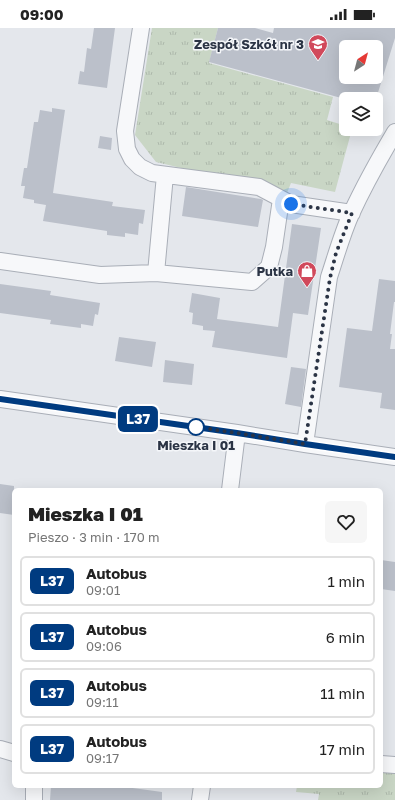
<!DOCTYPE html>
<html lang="pl">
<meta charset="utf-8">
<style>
:root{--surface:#fff;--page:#f6f6f6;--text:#222;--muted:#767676;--line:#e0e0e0}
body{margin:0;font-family:"Golos Text",sans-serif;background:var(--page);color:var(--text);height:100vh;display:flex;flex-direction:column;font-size:15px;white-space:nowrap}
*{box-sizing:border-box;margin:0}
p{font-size:13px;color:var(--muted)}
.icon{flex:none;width:22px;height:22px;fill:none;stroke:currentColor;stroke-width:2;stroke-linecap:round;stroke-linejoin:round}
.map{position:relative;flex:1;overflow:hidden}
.details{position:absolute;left:12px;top:460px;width:371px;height:300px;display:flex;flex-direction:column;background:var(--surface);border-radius:6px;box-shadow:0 4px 16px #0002}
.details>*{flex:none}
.badge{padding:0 8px;border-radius:6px;font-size:14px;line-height:26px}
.needle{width:26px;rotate:36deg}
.tools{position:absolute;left:339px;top:12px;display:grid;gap:8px}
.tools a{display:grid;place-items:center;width:44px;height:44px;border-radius:6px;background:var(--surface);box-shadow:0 4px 16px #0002;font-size:20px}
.you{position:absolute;width:20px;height:20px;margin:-10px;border:3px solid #fff;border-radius:50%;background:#1a73e8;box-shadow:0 0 0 6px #1a73e833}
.map>.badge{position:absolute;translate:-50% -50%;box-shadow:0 0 0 2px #fff}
.round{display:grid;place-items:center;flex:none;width:42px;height:42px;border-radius:6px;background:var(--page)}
.overview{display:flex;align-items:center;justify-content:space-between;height:68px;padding:0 16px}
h1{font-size:19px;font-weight:800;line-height:30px}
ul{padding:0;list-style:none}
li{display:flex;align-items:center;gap:12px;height:50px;margin:0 8px 6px;padding:0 8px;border:2px solid var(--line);border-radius:6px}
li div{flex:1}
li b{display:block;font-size:15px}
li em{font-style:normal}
li .badge{min-width:44px;font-weight:700;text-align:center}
.status{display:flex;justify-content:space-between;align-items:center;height:28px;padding:0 20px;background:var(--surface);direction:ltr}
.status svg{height:11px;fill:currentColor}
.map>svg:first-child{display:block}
.grass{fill:url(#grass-tufts)}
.building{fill:#bbc0ca;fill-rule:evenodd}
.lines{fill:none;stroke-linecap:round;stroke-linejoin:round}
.minor-casing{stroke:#a9aeb7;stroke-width:18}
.minor{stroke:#f7f8fa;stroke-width:16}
.line-casing{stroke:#fff;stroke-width:9}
.line{stroke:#003b80;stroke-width:6}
.walk{stroke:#2b3445;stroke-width:4;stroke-dasharray:0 7.2}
.stop-dot{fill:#fff;stroke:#003b80;stroke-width:2}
.labels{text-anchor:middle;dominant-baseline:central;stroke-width:3;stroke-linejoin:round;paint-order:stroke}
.poi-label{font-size:13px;font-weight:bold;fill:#2b3445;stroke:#f4f6f9;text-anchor:end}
.stop-label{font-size:13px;font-weight:bold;fill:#2b3445;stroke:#f4f6f9}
</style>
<div class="status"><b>09:00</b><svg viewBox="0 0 49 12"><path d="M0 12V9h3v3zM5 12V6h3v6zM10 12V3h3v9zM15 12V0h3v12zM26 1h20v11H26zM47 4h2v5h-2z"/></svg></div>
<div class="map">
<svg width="395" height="772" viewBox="0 0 395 772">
<defs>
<pattern id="grass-tufts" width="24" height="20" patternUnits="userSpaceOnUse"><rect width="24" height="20" fill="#c9d6c5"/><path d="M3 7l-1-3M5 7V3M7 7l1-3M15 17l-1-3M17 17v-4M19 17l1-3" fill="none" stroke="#adb8ab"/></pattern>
</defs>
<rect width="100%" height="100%" fill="#e4e7ec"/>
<path class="grass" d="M152 0H218L209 35 333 69 327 92 346 98V101H352L335 164 291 155 287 165 156 134 135 107Z
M381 741 395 743V772H318L319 766 296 764 297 758H381Z"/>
<path class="building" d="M94 0H115L107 60 78 56 80 43 84 44 87 20 91 21Z
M218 0H255L273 5 274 0H395V10L376 71H345L209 34ZM346 19H376V49H346Z
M52 80 65 82 53 165 113 174 112 178 145 182 143 196 139 195 138 207 125 205V209L107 207V203L43 193 46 177 34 175V172L23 170 25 158H21L24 140H27L34 94H38L40 82 52 84Z
M100 108 112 110 111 122 98 120Z
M186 159 261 171 263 172 258 199 182 188Z
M292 196 321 200 308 287 293 285 287 330 212 319 215 303 203 302V298L192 296 193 285 189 284 192 265 220 270 217 291 278 299Z
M379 251 395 253V274H394L390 306H392L390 321H395V382L380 380 382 365 339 359 347 300 372 303Z
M0 256 51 263 50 267 100 275 98 287 95 286 93 298 81 296V300L50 296 51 292 0 285Z
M119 309 156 314 152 339 115 333Z
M165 332 194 336 192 357 163 354Z
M291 339 306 341 301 379 285 376Z
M0 456 14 458V487L0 485Z
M381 532 395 534V563L381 561Z
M51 758H118L162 764V772H50Z"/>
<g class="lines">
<g class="minor-casing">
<path id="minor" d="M141 0 125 103 127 121 132 131 140 139 152 145 259 159 291 176 352 185
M0 233 100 247 156 245 252 254 269 239 274 219 281 171
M156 245 165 147
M0 371 237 405 305 416 395 429
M305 416 329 249C336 228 342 206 351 186 364 158 379 131 395 104
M230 462 237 405
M0 721 14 725
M381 736 395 737
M34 758V772
M200 772 202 758"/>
</g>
<use href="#minor" class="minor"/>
</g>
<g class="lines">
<g class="line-casing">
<path id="line" d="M0 371 237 405 305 416 395 429"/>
</g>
<use href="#line" class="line"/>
<path class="walk" d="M196 399 237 405 305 416 330 250 336 225 352 185 291 176"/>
</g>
<defs>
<g id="school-pin" transform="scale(1)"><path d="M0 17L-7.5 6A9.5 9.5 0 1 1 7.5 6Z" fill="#d1495b" stroke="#f4f6f9"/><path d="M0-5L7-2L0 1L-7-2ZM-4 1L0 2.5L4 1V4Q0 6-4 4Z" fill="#fff"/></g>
<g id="shop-pin" transform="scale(1)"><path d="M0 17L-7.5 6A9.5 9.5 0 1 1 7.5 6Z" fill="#d1495b" stroke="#f4f6f9"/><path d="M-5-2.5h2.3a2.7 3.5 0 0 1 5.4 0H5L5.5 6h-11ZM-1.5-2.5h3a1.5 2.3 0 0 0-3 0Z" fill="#fff"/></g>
</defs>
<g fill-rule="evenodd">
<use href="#school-pin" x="318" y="16"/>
<use href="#shop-pin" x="307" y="243"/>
</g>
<circle class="stop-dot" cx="196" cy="399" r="8"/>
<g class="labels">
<g class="poi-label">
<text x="304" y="16">Zespół Szkół nr 3</text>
<text x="293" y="243">Putka</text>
</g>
<g class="stop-label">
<text x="196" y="417">Mieszka I 01</text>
</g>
</g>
</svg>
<div class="tools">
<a><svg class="needle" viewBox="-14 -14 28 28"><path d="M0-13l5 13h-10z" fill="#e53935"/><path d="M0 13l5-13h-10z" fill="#767676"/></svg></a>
<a><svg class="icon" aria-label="layers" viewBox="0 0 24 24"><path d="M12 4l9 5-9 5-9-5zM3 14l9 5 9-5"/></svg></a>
</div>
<div class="you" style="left:291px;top:176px"></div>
<b class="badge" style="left:138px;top:391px;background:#003b80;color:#fff">L37</b>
<section class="details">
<div class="overview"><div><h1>Mieszka I 01</h1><p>Pieszo · 3 min · 170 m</p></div><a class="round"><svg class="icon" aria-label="heart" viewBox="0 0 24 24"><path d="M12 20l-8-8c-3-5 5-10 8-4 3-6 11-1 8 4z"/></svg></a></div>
<ul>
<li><span class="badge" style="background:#003b80;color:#fff">L37</span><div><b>Autobus</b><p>09:01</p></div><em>1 min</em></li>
<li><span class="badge" style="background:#003b80;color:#fff">L37</span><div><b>Autobus</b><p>09:06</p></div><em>6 min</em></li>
<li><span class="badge" style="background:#003b80;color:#fff">L37</span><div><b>Autobus</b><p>09:11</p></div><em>11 min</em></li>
<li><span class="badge" style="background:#003b80;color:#fff">L37</span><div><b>Autobus</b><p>09:17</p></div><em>17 min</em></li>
</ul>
</section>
</div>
